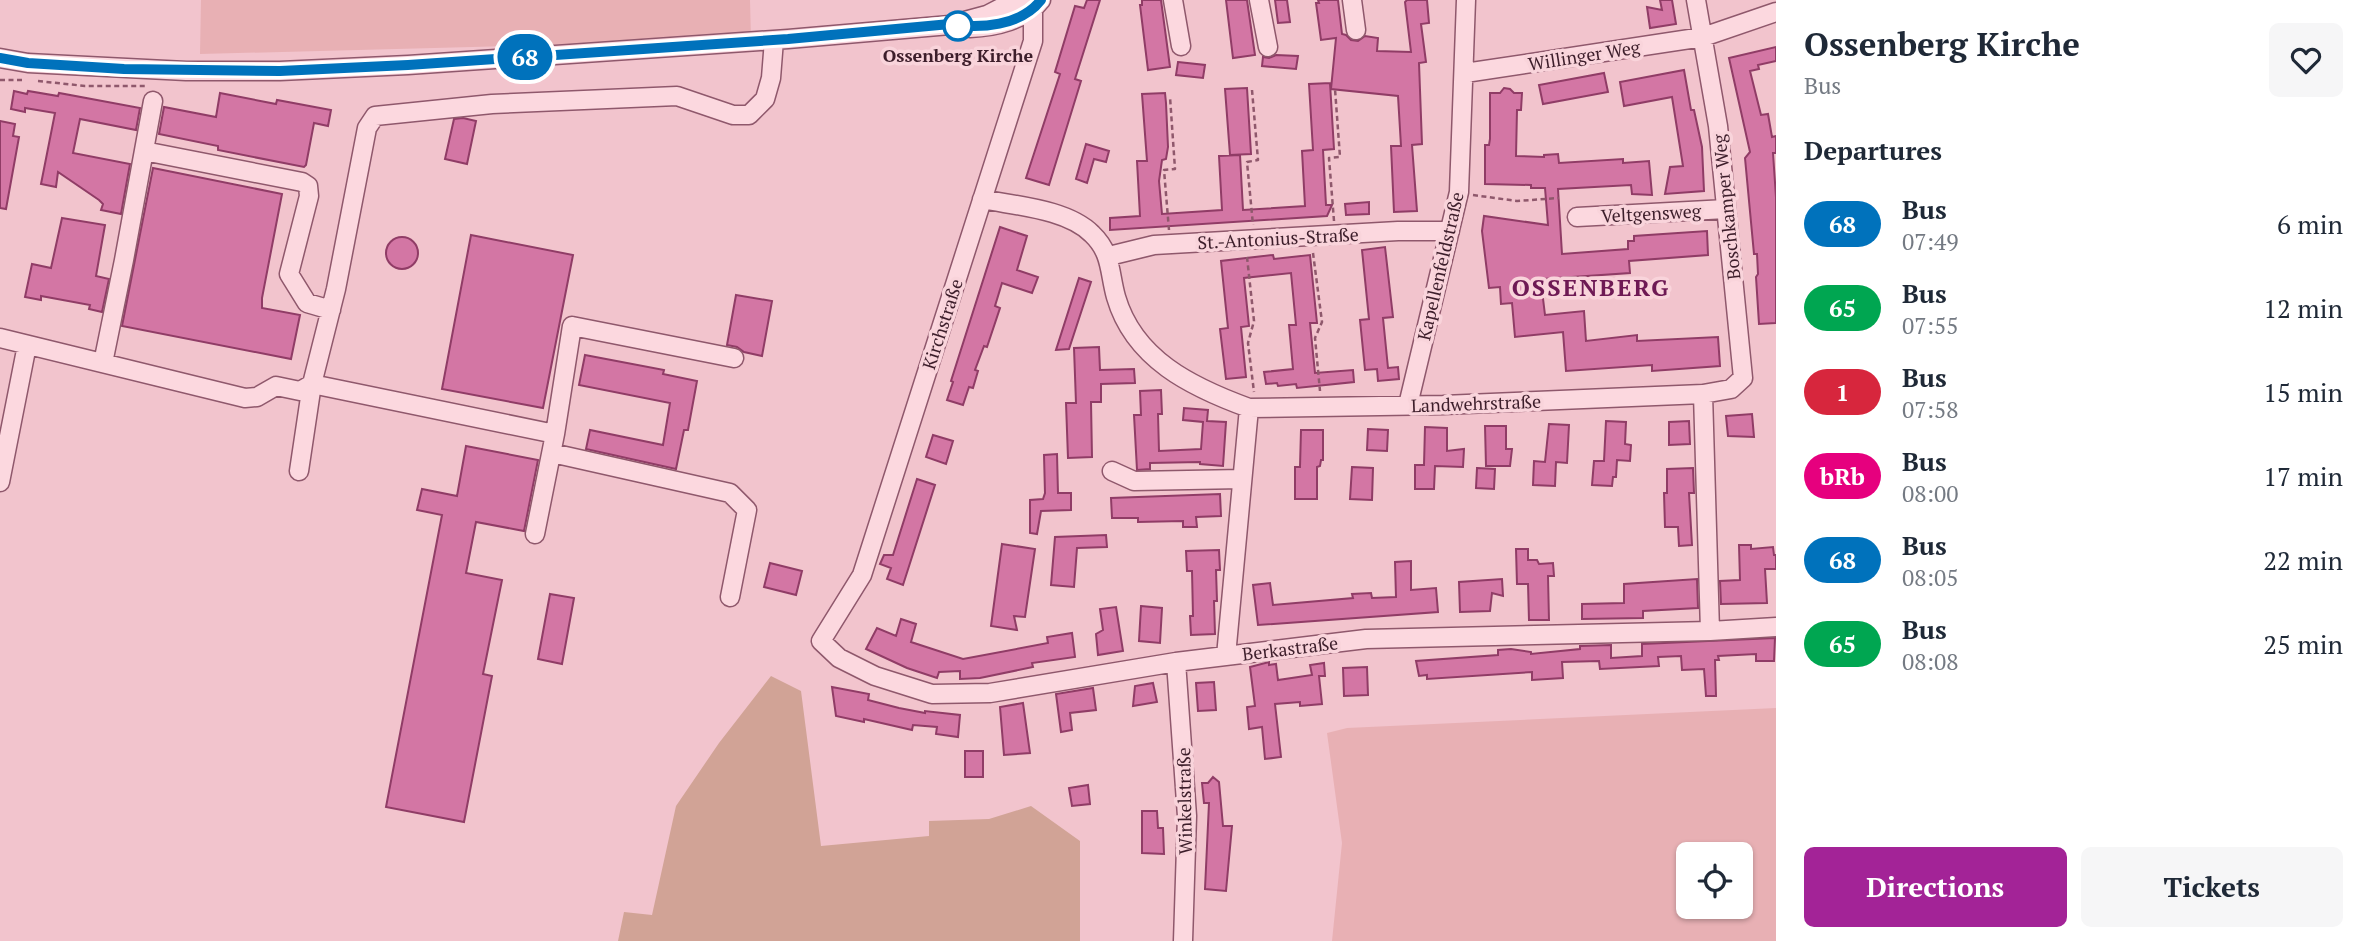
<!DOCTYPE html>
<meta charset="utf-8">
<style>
:root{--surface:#fff;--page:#f6f6f7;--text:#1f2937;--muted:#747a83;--accent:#a32397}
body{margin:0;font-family:"PT Serif",serif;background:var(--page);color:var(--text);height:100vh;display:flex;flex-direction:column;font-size:26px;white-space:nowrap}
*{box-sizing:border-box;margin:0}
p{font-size:23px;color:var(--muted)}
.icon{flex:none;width:38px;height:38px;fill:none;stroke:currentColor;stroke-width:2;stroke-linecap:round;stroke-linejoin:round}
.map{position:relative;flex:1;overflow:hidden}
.side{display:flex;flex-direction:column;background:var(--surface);width:595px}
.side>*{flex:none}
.badge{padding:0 14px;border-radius:23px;font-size:24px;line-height:46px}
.tools{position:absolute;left:1676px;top:842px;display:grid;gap:14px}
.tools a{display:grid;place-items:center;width:77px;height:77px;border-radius:10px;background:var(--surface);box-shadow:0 2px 5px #0004;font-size:35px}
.map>.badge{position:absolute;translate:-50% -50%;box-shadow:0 0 0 4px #fff}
h2{padding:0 28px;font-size:26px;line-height:63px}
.round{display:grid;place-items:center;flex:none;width:74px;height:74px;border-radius:10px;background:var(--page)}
.summary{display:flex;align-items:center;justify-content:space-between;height:119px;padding:0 28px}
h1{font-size:33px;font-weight:700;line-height:52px}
.action{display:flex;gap:14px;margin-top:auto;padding:14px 28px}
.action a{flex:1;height:80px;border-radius:10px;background:var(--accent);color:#fff;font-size:28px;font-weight:700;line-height:80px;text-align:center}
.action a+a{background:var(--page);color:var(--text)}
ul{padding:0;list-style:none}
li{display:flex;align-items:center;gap:21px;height:84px;padding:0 28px}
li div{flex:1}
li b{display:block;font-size:26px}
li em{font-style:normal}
li .badge{min-width:77px;font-weight:700;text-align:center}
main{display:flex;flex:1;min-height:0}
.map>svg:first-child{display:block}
.farmland{fill:#e8b0b4;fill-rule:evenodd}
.green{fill:#d1a396}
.building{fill:#d376a4;stroke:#903c66;stroke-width:2}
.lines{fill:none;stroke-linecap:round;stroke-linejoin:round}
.minor-casing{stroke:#8f586c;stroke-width:21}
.path{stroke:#8f586c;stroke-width:2.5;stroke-dasharray:5 3.5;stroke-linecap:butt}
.minor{stroke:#fcd8df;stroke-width:18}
.line-casing{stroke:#fff;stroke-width:16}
.line{stroke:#0072bc;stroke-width:10}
.stop-dot{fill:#fff;stroke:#0072bc;stroke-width:3.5}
.labels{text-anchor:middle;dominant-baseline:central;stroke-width:7;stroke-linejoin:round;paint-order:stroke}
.stop-label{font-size:18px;font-weight:bold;fill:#3d1e2b;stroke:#f9d4db}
.street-label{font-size:18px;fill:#3d1e2b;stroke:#f9d4db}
.district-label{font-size:24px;font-weight:bold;letter-spacing:2px;fill:#6e1954;stroke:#f9d4db}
</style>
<main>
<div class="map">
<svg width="1776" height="941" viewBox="0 0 1776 941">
<rect width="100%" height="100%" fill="#f2c4cd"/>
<path class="farmland" d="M201 0H750L751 40 200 54Z
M1776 708V941H1332L1342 843 1327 733 1347 728ZM1741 854V906H1689V854Z"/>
<path class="green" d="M771 676 801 691 821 846 929 836V821L989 819 1031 806 1080 841V941H618L624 912 652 915 676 806 719 743Z"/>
<path class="building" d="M1087 0H1100L1075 79 1081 81 1049 185 1026 178 1060 74 1055 72 1075 6 1084 8Z
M1142 0H1161L1170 67 1148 70 1140 5H1142Z
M1226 0H1247L1255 55 1233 58Z
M1275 0H1287L1290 22 1278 23Z
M1318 0H1338L1342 34 1346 35 1351 40 1358 41 1365 36 1378 38 1377 51 1411 52 1405 2 1407 0H1427L1429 23 1421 24 1426 62 1419 63 1422 144 1412 145 1417 211 1394 212 1391 146H1401L1398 96 1331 89 1336 38 1321 40 1316 3H1319Z
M1660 0H1672L1676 24 1650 28 1647 7 1662 10Z
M1776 47V61L1758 65 1759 69 1750 71 1761 115 1768 114 1772 137 1776 136V153H1773L1776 197V323L1759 324 1756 277 1758 274 1757 254H1754L1745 158 1750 152 1729 58Z
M1276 55 1298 56 1296 69 1262 66 1263 57 1269 58Z
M1178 62 1205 65 1203 78 1176 75Z
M1684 70 1691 110H1694L1702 147 1704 191 1665 194 1670 167 1683 166 1672 97 1624 106 1620 82Z
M1604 73 1608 92 1543 104 1539 85Z
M1330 83 1334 149 1323 150 1326 205H1332L1327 216 1110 230V218L1140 216 1137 161H1147L1142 94 1165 93 1166 103 1168 147 1166 159 1162 160 1159 181 1162 214 1222 210 1219 156 1240 155 1243 210 1305 206 1302 151 1313 150 1309 84Z
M1247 88 1251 154 1230 155 1225 89Z
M1504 88 1510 89 1514 93H1522L1521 110H1517L1516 156 1544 157V155L1558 154 1559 163 1623 159V163L1649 161 1652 195 1632 194 1631 185 1558 189 1562 254 1628 249V241H1634V236L1707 231 1708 255 1629 261 1630 273 1544 279V282H1541L1545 315 1584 311 1586 341 1637 335V341L1718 337 1720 366 1652 371V365L1566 371 1563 332 1515 337 1512 303 1501 304 1500 287 1489 288 1482 231 1484 216 1548 225 1545 188H1531V185L1485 184V145H1489L1490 139V93H1500Z
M14 91 27 94 28 91 58 96 59 93 140 108 136 130 80 119 73 153 130 164 121 214 101 210 103 204 99 200 58 172 56 187 41 184 55 113 25 108V112L11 109Z
M220 93 276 104 277 100 331 110 328 126 314 123 306 165 304 167 218 150V146L159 134 164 107 216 117Z
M463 118 476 121 467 164 445 159 454 119Z
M0 121 15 124 13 136 19 137 6 209 0 208Z
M1086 144 1109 151 1106 162 1094 159 1087 183 1076 179Z
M153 168 282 194 262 298V308L300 315 291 359 122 326Z
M1369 202V214L1346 215 1345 204Z
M62 218 105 225 96 276 109 279 102 312 89 309 90 305 41 296V300L25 297 32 264 51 268Z
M1000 227 1027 236 1017 270 1038 277 1032 293 1002 283 995 306 1000 308 987 347 984 346 975 370 978 371 973 388 969 387 963 405 947 400 953 382 951 381Z
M471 235 573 255 543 408 442 389Z
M386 253a16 16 0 1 1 32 0a16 16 0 1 1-32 0Z
M1385 247 1393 317 1383 318 1388 368 1398 367 1399 379 1378 381 1377 369 1365 370 1360 320 1369 319 1362 250Z
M1273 255 1274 259 1310 255 1317 323H1310L1315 373 1353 370 1354 382 1297 388 1296 384 1278 386 1277 383 1266 384 1264 372 1293 369 1289 325H1296L1291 273 1244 278 1249 326 1241 327 1246 377 1226 379 1220 329 1228 328 1221 261Z
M1079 278 1091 282 1069 349 1056 350Z
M736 295 772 301 762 356 744 352 737 347 727 345Z
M1099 347 1100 370 1134 369 1135 383 1101 384V402H1091L1092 457 1068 458 1066 403H1076L1074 348Z
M585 355 664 370 663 374 697 381 688 430H684L676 469 586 449 590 430 663 445 670 403 579 385Z
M1161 390 1162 414H1158L1159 451 1201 449 1203 422 1183 420 1184 408 1208 410 1207 421 1226 422 1223 466 1200 464V462L1150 463V469L1137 470 1134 415H1141L1140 391Z
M1752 414 1754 437 1728 436 1726 416Z
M1606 421 1626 422 1625 444 1631 445 1630 461 1617 460 1616 477H1613L1612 486 1592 485 1594 461H1604Z
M1689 421 1690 444 1669 445V422Z
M1549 424 1569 425 1567 463 1556 462 1555 486 1533 485 1534 461 1545 462Z
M1485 426H1506V449H1512L1510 466H1486Z
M1425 427 1447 428V451L1464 449 1463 467 1435 466 1434 489H1415V465H1424Z
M1368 429 1388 430 1387 451 1367 450Z
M1301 430H1323V460H1321L1320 466 1317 467V499H1295V467H1300Z
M933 435 953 441 946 464 926 457Z
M466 446 538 460 524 531 476 522 466 573 502 580 483 674 492 676 464 822 386 807 442 515 417 510 422 489 457 496Z
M1057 454 1058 493H1071V510L1041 511 1037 534 1030 533V500L1043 499 1045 493 1044 455Z
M1352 467 1373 468 1372 500 1350 499Z
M1477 468 1495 469 1494 489 1476 488Z
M1693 468 1694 493H1689L1692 545 1679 546 1678 527H1665L1664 493H1667V469Z
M917 479 935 485 903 585 887 579 891 568 880 564 884 555H893Z
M1220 494 1221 516 1196 517 1197 527H1183V521L1138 522V518H1112L1111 498Z
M1106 535 1107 547 1077 548 1074 587 1051 585 1055 537Z
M1002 544 1035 549 1025 617 1014 616 1017 630 991 626Z
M1739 545H1751V549L1773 547 1774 555H1776V569H1765L1767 603 1721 604 1720 581 1740 580Z
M1516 549H1528V560H1537L1539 564 1553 563 1554 576H1548L1549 620H1529L1528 584H1517Z
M1219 550 1220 570H1216L1217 601H1214L1215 634 1191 635 1190 616H1193L1192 571H1187L1186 551Z
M1411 561V590L1436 588 1438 612 1258 625 1253 585 1270 583 1273 605 1353 598 1352 594 1371 593 1372 598 1396 597 1395 562Z
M770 563 802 571 796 595 764 587Z
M1502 579 1503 596 1492 593 1490 611 1460 612 1459 582Z
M1697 579 1698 608 1643 611V618L1582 619V604L1624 603V584Z
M550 594 574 598 562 664 538 659Z
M1141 606 1162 608 1160 643 1139 641Z
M1116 607 1123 651 1098 655 1096 634 1103 630 1100 609Z
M901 619 916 624 911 642 963 659 1048 643 1047 637 1072 633 1075 657 1032 663 1033 667 980 678 960 679V671L939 672 937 678 907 668 866 649 877 628 896 636Z
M1775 638 1774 661H1756V654L1718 656 1719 660H1715L1716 696H1706L1704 669 1682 670 1681 656 1658 657 1659 666 1600 669 1599 661 1562 662 1563 678 1532 680V672L1427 679V675L1419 676 1416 661 1498 655V650L1511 649 1531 652V654L1580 649V646L1611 645V658L1642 656V644Z
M1269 662V665L1276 664 1278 680 1312 675 1310 665 1324 663 1325 676H1319L1322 704 1300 706V702L1275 704 1281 757 1265 759 1262 727 1249 729 1247 707 1255 706 1250 667Z
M1367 667 1368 695 1344 696 1343 668Z
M1214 682 1216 710 1198 711 1196 683Z
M1153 683 1157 702 1133 706 1135 686Z
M832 687 869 694 868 700 899 708 925 713V711L960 715 958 737 936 734 937 727 913 725 912 730 864 719V722L836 716Z
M1093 688 1096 710 1070 713 1072 730 1061 732 1056 694Z
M1023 703 1030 753 1004 755 1000 707Z
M965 751H983V777H965Z
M1213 777 1219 782 1223 826H1232L1226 891 1205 889 1209 803H1204L1202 783H1208Z
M1088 785 1090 804 1072 806 1069 788Z
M1142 811H1157L1158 828H1163L1164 854 1142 853Z"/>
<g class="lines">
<g class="minor-casing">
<path id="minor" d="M1025 0 1033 10V41L862 575 821 641 839 658 875 676 932 694 990 693 1176 662 1366 639 1710 631 1776 627
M1173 0 1181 46
M1259 0 1268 47
M1352 0 1356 30
M970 28C995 27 1026 20 1041 0
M0 58 28 63 186 71H280L408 65 788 39 950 25 987 15 1016 0
M1465 73 1703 37 1776 12
M144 151 302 182 308 186 309 196 289 274 307 303 331 310
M982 199C1016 206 1067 209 1092 234 1112 253 1109 272 1116 297 1134 359 1191 387 1249 408L1443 405 1703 394 1731 389 1743 378 1718 126 1696 0
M1577 217 1726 209
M1109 256 1154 245 1398 231H1450
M0 338 245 398 257 397 276 386 300 391 312 384 336 289 367 128 375 116 492 104 677 96 733 115H749L765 99 771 78 774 40
M103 363 124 260 153 101
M1703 394 1710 631
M1408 405 1459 192 1466 0
M555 434 572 326 734 358
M552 453 730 493 747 510 730 597
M299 471 312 384 555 434 535 534
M1112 471 1134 481 1242 479
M0 482 27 345
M1226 656 1249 408
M1176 662 1187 816 1183 941"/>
</g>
<path class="path" d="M0 80H25
M38 81 85 86H147
M1252 90 1258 160 1247 162 1253 225
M1473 195 1517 201 1559 198
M1334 221 1329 158 1340 157 1335 89
M1169 230 1164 170 1175 169 1170 97
M1313 253 1322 322 1315 338 1320 391
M1247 257 1254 321 1248 343 1254 392"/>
<use href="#minor" class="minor"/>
</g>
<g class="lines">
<g class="line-casing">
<path id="line" d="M0 58 28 63 124 69 280 71 408 65 788 39 950 24C980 29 1021 26 1041 0"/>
</g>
<use href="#line" class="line"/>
</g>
<circle class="stop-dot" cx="958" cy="26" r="14"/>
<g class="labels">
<g class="stop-label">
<text x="958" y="55">Ossenberg Kirche</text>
</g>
<g class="street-label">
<text transform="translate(1584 55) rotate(-9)">Willinger Weg</text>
<text transform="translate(1726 207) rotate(-96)">Boschkamper Weg</text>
<text transform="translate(1651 213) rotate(-3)">Veltgensweg</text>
<text transform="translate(1278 238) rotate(-3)">St.-Antonius-Straße</text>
<text transform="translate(1440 266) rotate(-77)">Kapellenfeldstraße</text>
<text transform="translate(942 324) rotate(-72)">Kirchstraße</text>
<text transform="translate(1476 403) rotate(-2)">Landwehrstraße</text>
<text transform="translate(1290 648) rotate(-7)">Berkastraße</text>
<text transform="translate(1184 801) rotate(-91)">Winkelstraße</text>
</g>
<g class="district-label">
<text x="1591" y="287">OSSENBERG</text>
</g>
</g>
</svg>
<div class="tools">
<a><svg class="icon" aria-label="locate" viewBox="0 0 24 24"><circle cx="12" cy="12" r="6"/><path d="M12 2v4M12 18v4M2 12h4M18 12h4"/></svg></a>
</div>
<b class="badge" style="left:525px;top:57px;background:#0072bc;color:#fff">68</b>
</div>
<section class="side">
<div class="summary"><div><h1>Ossenberg Kirche</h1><p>Bus</p></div><a class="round"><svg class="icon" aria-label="heart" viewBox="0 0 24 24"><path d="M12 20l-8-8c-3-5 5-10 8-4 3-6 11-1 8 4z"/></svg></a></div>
<h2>Departures</h2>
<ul>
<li><span class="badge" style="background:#0072bc;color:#fff">68</span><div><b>Bus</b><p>07:49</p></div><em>6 min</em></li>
<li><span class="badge" style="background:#00a651;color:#fff">65</span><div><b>Bus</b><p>07:55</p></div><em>12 min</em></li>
<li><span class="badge" style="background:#d7263d;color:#fff">1</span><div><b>Bus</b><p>07:58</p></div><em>15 min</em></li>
<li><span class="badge" style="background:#e6007e;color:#fff">bRb</span><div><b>Bus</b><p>08:00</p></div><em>17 min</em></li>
<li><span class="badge" style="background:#0072bc;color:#fff">68</span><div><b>Bus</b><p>08:05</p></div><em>22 min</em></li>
<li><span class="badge" style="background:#00a651;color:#fff">65</span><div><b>Bus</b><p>08:08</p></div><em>25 min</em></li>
</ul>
<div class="action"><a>Directions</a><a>Tickets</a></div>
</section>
</main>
